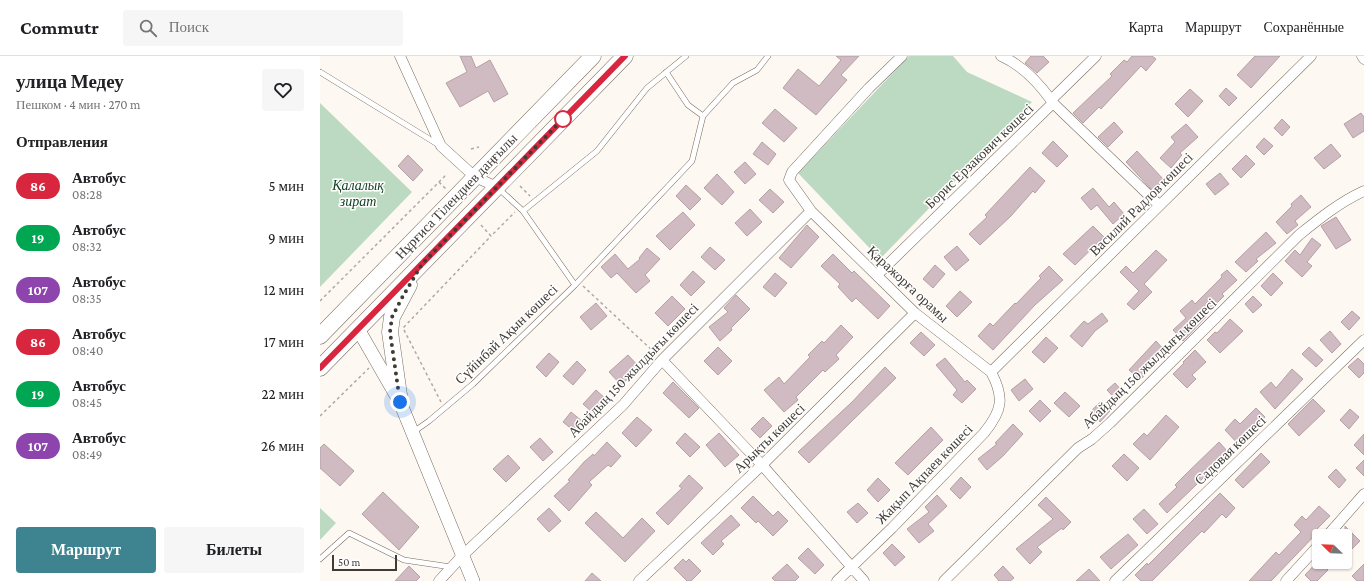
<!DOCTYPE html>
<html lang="ru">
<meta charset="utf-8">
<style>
:root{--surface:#fff;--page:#f6f6f6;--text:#202124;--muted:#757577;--line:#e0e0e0;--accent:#3e8490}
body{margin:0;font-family:"Crimson Pro",serif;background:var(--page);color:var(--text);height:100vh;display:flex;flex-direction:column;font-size:15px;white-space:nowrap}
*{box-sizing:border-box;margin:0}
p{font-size:13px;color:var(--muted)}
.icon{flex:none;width:22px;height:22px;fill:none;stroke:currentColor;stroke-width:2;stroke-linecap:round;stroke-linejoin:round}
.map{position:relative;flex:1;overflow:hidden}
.side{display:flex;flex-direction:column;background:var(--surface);width:320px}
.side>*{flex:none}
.badge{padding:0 8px;border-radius:13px;font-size:14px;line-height:26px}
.needle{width:26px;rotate:293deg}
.fabs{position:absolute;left:992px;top:473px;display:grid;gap:8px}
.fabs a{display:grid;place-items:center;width:40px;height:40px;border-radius:4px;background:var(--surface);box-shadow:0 1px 3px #0004;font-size:20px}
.scale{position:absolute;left:12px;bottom:10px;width:65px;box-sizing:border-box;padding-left:4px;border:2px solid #413b35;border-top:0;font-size:11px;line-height:14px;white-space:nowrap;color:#413b35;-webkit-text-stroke:3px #fff;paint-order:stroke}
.you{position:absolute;width:20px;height:20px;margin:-10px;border:3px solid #fff;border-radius:50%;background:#1a73e8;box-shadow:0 0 0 6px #1a73e833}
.map>.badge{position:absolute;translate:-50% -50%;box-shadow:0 0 0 2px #fff}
h2{padding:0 16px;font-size:15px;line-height:36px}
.round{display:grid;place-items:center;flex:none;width:42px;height:42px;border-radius:4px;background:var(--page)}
.summary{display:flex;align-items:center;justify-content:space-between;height:68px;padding:0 16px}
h1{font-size:19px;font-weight:700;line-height:30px}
.button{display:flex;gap:8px;margin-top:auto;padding:8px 16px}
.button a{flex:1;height:46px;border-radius:4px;background:var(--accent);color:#fff;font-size:16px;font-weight:700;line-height:46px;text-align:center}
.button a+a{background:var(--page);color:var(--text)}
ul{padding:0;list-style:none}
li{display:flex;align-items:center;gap:12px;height:52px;padding:0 16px}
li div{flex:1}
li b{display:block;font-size:15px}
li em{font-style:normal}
li .badge{min-width:44px;font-weight:700;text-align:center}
header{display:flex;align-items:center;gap:24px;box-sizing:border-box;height:56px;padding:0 20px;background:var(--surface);border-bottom:1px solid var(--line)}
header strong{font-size:19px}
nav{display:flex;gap:22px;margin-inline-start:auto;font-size:14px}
.search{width:280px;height:36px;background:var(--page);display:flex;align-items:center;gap:10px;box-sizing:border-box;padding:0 14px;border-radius:4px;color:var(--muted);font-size:15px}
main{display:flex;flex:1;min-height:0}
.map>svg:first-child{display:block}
.green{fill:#bcdac2}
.building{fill:#cfbbc1;stroke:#b4a1a7}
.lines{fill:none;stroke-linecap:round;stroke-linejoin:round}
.service-casing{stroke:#786b5f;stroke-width:6}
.minor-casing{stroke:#786b5f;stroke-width:11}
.tertiary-casing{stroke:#786b5f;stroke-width:14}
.primary-casing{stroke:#786b5f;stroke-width:17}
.path{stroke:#afa9a3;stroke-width:1.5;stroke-dasharray:3 3;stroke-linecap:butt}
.service{stroke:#fff;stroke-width:5}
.minor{stroke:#fff;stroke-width:10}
.tertiary{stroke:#fff;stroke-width:13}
.primary{stroke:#fff;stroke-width:16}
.line-casing{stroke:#fff;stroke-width:9}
.line{stroke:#d7263d;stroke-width:6}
.walk{stroke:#413b35;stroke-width:4;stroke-dasharray:0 7.2}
.stop-dot{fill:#fff;stroke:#d7263d;stroke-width:2}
.labels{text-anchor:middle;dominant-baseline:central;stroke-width:3;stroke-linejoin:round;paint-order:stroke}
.street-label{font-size:14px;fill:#413b35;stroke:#fff}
.park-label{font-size:14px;font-style:italic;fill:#124221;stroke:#fff}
</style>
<header>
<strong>Commutr</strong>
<div class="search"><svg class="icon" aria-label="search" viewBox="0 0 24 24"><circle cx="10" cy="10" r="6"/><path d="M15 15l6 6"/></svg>Поиск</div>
<nav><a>Карта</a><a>Маршрут</a><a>Сохранённые</a></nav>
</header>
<main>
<section class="side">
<div class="summary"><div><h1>улица Медеу</h1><p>Пешком · 4 мин · 270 m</p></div><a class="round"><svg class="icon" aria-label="heart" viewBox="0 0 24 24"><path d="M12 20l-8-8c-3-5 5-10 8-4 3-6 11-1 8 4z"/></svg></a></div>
<h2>Отправления</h2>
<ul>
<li><span class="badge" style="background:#d7263d;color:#fff">86</span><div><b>Автобус</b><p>08:28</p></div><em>5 мин</em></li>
<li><span class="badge" style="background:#00a651;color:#fff">19</span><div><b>Автобус</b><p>08:32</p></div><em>9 мин</em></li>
<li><span class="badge" style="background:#8e44ad;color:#fff">107</span><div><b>Автобус</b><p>08:35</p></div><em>12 мин</em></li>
<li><span class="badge" style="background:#d7263d;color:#fff">86</span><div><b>Автобус</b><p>08:40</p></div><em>17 мин</em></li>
<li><span class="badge" style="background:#00a651;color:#fff">19</span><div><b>Автобус</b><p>08:45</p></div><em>22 мин</em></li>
<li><span class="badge" style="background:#8e44ad;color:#fff">107</span><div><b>Автобус</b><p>08:49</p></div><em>26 мин</em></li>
</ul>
<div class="button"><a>Маршрут</a><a>Билеты</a></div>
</section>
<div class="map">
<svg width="1044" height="525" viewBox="0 0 1044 525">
<rect width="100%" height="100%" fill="#fef8f2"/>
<path class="green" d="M589 0H633L647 16 712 46 560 203 478 117Z
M0 47 92 136 0 231Z
M0 452 16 467 0 484Z"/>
<path class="building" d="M140 0H151L156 12 170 4 188 38 174 46 168 35 140 51 126 27 147 16Z
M516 0H539L521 19 527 24 496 59 463 32 478 13 499 30 521 4Z
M711 0H723L729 6 717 17 705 7Z
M812 0H832L836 3 826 15 821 10 781 53 779 51 763 67 753 57 792 20 790 18 804 4 807 6Z
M935 0H960L931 32 917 19Z
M906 32 917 42 909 50 899 40Z
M870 33 883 45 868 61 855 48Z
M455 53 477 72 464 86 442 67Z
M1041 57 1044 61V75L1033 82 1024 68Z
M962 63 970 71 962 80 954 72Z
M794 66 803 76 788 91 778 81Z
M866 68 878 81 860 97 862 99 851 112 840 102 855 86 851 81Z
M944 82 953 90 944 99 936 91Z
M733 85 748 100 737 111 722 97Z
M442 86 456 98 448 109 433 98Z
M1011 88 1021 100 1004 113 994 102Z
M817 95 844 124 833 135 806 106Z
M88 99 103 114 93 125 78 110Z
M926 99 935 108 921 122 912 113Z
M425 106 436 118 425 128 414 116Z
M710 111 725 125 715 137 713 135 691 160 660 189 649 178 667 161 665 159Z
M900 117 909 128 895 139 886 128Z
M397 118 414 136 402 149 384 132Z
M366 129 381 143 370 154 356 140Z
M773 132 789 151 794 146 804 158 793 168 777 149 771 154 761 142Z
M450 133 464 146 453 157 439 144Z
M981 139 991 151 975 165 978 169 967 178 956 166 972 150 971 148Z
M430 153 442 166 427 180 415 167Z
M363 156 375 169 350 194 336 180Z
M1016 161 1031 184 1016 193 1001 170Z
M487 169 499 181 471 212 459 202Z
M773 170 784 181 755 209 743 198Z
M946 176 956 187 936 203 938 205 926 216 915 206Z
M992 182 1001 189 987 206 992 210 982 221 965 205 975 194 980 199Z
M637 190 649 204 636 215 624 201Z
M390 191 405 204 395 214 381 201Z
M327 192 340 203 325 219 330 225 316 237 297 217 291 222 281 211 295 198 308 213 320 203 319 202Z
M836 194 847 204 824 228 832 236 814 254 807 248 819 235 800 216 806 210 813 217Z
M513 198 532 217 534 215 570 250 558 263 536 242 532 246 518 231 520 228 501 210Z
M615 209 625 218 613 232 603 223Z
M729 210 743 224 715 249 673 294 658 280 670 267 673 270 695 247 696 248 721 222 719 220Z
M907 214 917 224 902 238 904 240 885 259 886 261 863 285 853 274 866 262 860 255 872 244 875 248 902 221 901 219Z
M373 215 385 226 371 240 360 229Z
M455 217 467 227 455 241 443 231Z
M953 217 963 227 951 240 941 230Z
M640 235 652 246 637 261 626 250Z
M416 239 430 253 411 272 412 274 400 285 389 271 408 256 404 252Z
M352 240 365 253 348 270 335 257Z
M933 240 942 249 933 257 925 248Z
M276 247 287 260 271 274 260 261Z
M1032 255 1040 262 1029 274 1021 266Z
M782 257 788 265 775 275 762 291 750 280 764 265 768 268Z
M910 263 923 275 900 297 887 284 895 276 897 277Z
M521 269 533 281 516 299 519 303 505 316 503 314 476 341 478 344 464 356 444 334 459 321 464 328 490 301 488 299 502 285 504 287Z
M1010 275 1021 288 1012 297 1000 284Z
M601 276 615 289 604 300 590 287Z
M726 281 738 292 724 307 712 296Z
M836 285 846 296 820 324 809 314Z
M398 291 412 305 398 319 384 305Z
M989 291 1003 304 996 311 982 298Z
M875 294 886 306 872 319 876 323 867 332 853 318 864 307 863 306Z
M229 297 239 306 226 321 216 311Z
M308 299 320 312 301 329 289 316Z
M625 302 645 326 647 324 656 333 642 347 633 339 637 334 616 309Z
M1038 302 1044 308V317L1039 322 1028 311Z
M257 305 266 314 253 329 243 320Z
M565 311 576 322 489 407 478 396 532 346Z
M972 313 983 323 955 353 940 336 951 326 956 332Z
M705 323 713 333 699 345 691 334Z
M353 326 379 352 369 362 343 337Z
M795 327 805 338 797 345 787 334Z
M276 334 286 343 273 357 263 348Z
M745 336 760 350 749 361 734 347Z
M993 343 1005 355 979 380 968 368Z
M720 344 731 355 720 366 709 355Z
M780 346 790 355 780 366 770 356Z
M936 352 945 361 920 390 905 374 915 363 920 368Z
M1030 353 1039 361 1029 373 1020 364Z
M251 356 262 365 254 375 243 366Z
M846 359 859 371 830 404 813 388 824 377 827 380Z
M317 361 332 374 316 391 302 377Z
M443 361 452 370 440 382 431 373Z
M693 368 703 378 683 400 667 414 658 403 677 388 675 387Z
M611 371 623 384 588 419 575 407Z
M365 377 380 391 370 401 356 387Z
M399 377 419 399 405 411 386 389Z
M1044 378V399L1034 389Z
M220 382 233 396 223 405 210 391Z
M287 386 301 400 291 411 288 409 269 426 272 429 249 455 234 440 250 425 248 424 264 406 273 398 274 400Z
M899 386 909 397 847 457 839 448 857 431 855 429 865 419Z
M4 388 34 415 20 430 0 412V392Z
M941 397 950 406 923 432 915 424Z
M804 398 819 412 807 425 792 410Z
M188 399 200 412 186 426 173 413Z
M1044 404V420L1036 412Z
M1016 413 1026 424 1019 432 1008 421Z
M369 419 383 432 348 469 336 457 362 432 359 430Z
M641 421 651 431 640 443 630 433Z
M558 422 570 434 558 446 547 434Z
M63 436 99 471 79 494 42 458Z
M900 437 915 452 906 462 902 458 884 477 882 475 832 525H821L815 519 827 507 828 509Z
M617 439 627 450 608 468 614 475 599 487 587 473 609 456 605 451Z
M433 440 453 460 458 455 468 465 453 480 438 465 436 467 421 452Z
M726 441 751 466 743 474 742 472 717 491 722 496 710 508 696 493 733 463 718 449Z
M538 447 548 457 537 467 527 456Z
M999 450 1010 460 996 474 998 476 951 525H929L956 496 959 499 981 476 974 469 982 460 986 464Z
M229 452 241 465 229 476 217 463Z
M824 453 838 468 827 478 813 463Z
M276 456 303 482 322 462 335 475 305 506 265 467Z
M411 459 420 469 401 485 404 488 393 499 381 487Z
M1025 470 1040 485 1032 493 1025 486V480H1019L1025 474Z
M808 478 818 489 791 513 780 501Z
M572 488 585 501 575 510 563 497Z
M488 492 504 509 495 518 478 502Z
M363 503 366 506 369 503 381 515 371 525H367L354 512Z
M998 505 1008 514 997 525H991L985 519Z
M467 508 479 521 475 525H455L452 522Z
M1044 508V525H1037L1032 520Z
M89 510 100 521 96 525H75Z
M683 510 694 522 690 525H679L674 519Z
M769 513 780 525H756Z
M272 517 281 525H265Z"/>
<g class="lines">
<g class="service-casing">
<path id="service" d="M0 16 119 89
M346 16 368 49 383 60
M203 155 277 95 327 32 366 0
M255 229 372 105 383 60 413 27 437 14 448 0
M92 377 109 365 153 328 255 229 203 155 178 132
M0 503 29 477 84 504 131 511"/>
</g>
<g class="minor-casing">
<path id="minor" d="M80 0 121 90 155 121 177 131
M681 0C702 9 718 26 731 44
M1042 0 1044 3
M733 47 839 149
M557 219 733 47 731 44 776 0
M342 304 442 409 544 525
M671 316 991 0
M1007 480 1044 438
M119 525 143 499 303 349 342 304 491 155
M319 525 442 409 595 257
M517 525 572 472 664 377C682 355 685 342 671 316L595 257 491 155 469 124 472 116 549 32 582 0
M624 525 758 392 772 383 790 367 979 179C1000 162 1020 146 1044 135
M795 525 1044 284
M966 525 999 489"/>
</g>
<g class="tertiary-casing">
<path id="tertiary" d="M38 273 80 346 153 525"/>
</g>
<g class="primary-casing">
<path id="primary" d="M0 280 273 0
M0 312 305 0
M80 346 70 276 72 261 89 229"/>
</g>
<path class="path" d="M151 93 159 91
M119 126 126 133
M200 130 210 140
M161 169 171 180 195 156
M263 230 335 297
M0 245 127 118
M121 346 83 272 171 180
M0 360 49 312"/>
<use href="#service" class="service"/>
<use href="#minor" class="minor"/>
<use href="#tertiary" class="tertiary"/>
<use href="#primary" class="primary"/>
</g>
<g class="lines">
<g class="line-casing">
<path id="line" d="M0 312 305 0"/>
</g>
<use href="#line" class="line"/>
<path class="walk" d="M80 346 70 276 72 261 83 240 102 208 243 63"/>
</g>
<circle class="stop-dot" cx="243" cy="63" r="8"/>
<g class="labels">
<g class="street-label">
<text transform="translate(659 100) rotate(-44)">Борис Ерзакович көшесі</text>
<text transform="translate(136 140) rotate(-46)">Нұрғиса Тілендиев даңғылы</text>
<text transform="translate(821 148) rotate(-45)">Василий Радлов көшесі</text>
<text transform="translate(588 228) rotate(43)">Қаражорға орамы</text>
<text transform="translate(186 278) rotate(-44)">Сүйінбай Ақын көшесі</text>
<text transform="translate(829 307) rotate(-44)">Абайдың 150 жылдығы көшесі</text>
<text transform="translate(313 314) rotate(-46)">Абайдың 150 жылдығы көшесі</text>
<text transform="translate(449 382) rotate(-44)">Арықты көшесі</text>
<text transform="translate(910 394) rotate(-44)">Садовая көшесі</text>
<text transform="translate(604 418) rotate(-46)">Жақып Ақпаев көшесі</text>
</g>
<g class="park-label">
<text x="38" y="129">Қалалық<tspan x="38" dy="16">зират</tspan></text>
</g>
</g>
</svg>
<div class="fabs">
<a><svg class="needle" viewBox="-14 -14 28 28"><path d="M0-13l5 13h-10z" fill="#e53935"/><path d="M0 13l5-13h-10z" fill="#757577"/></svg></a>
</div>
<div class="scale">50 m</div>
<div class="you" style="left:80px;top:346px"></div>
</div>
</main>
